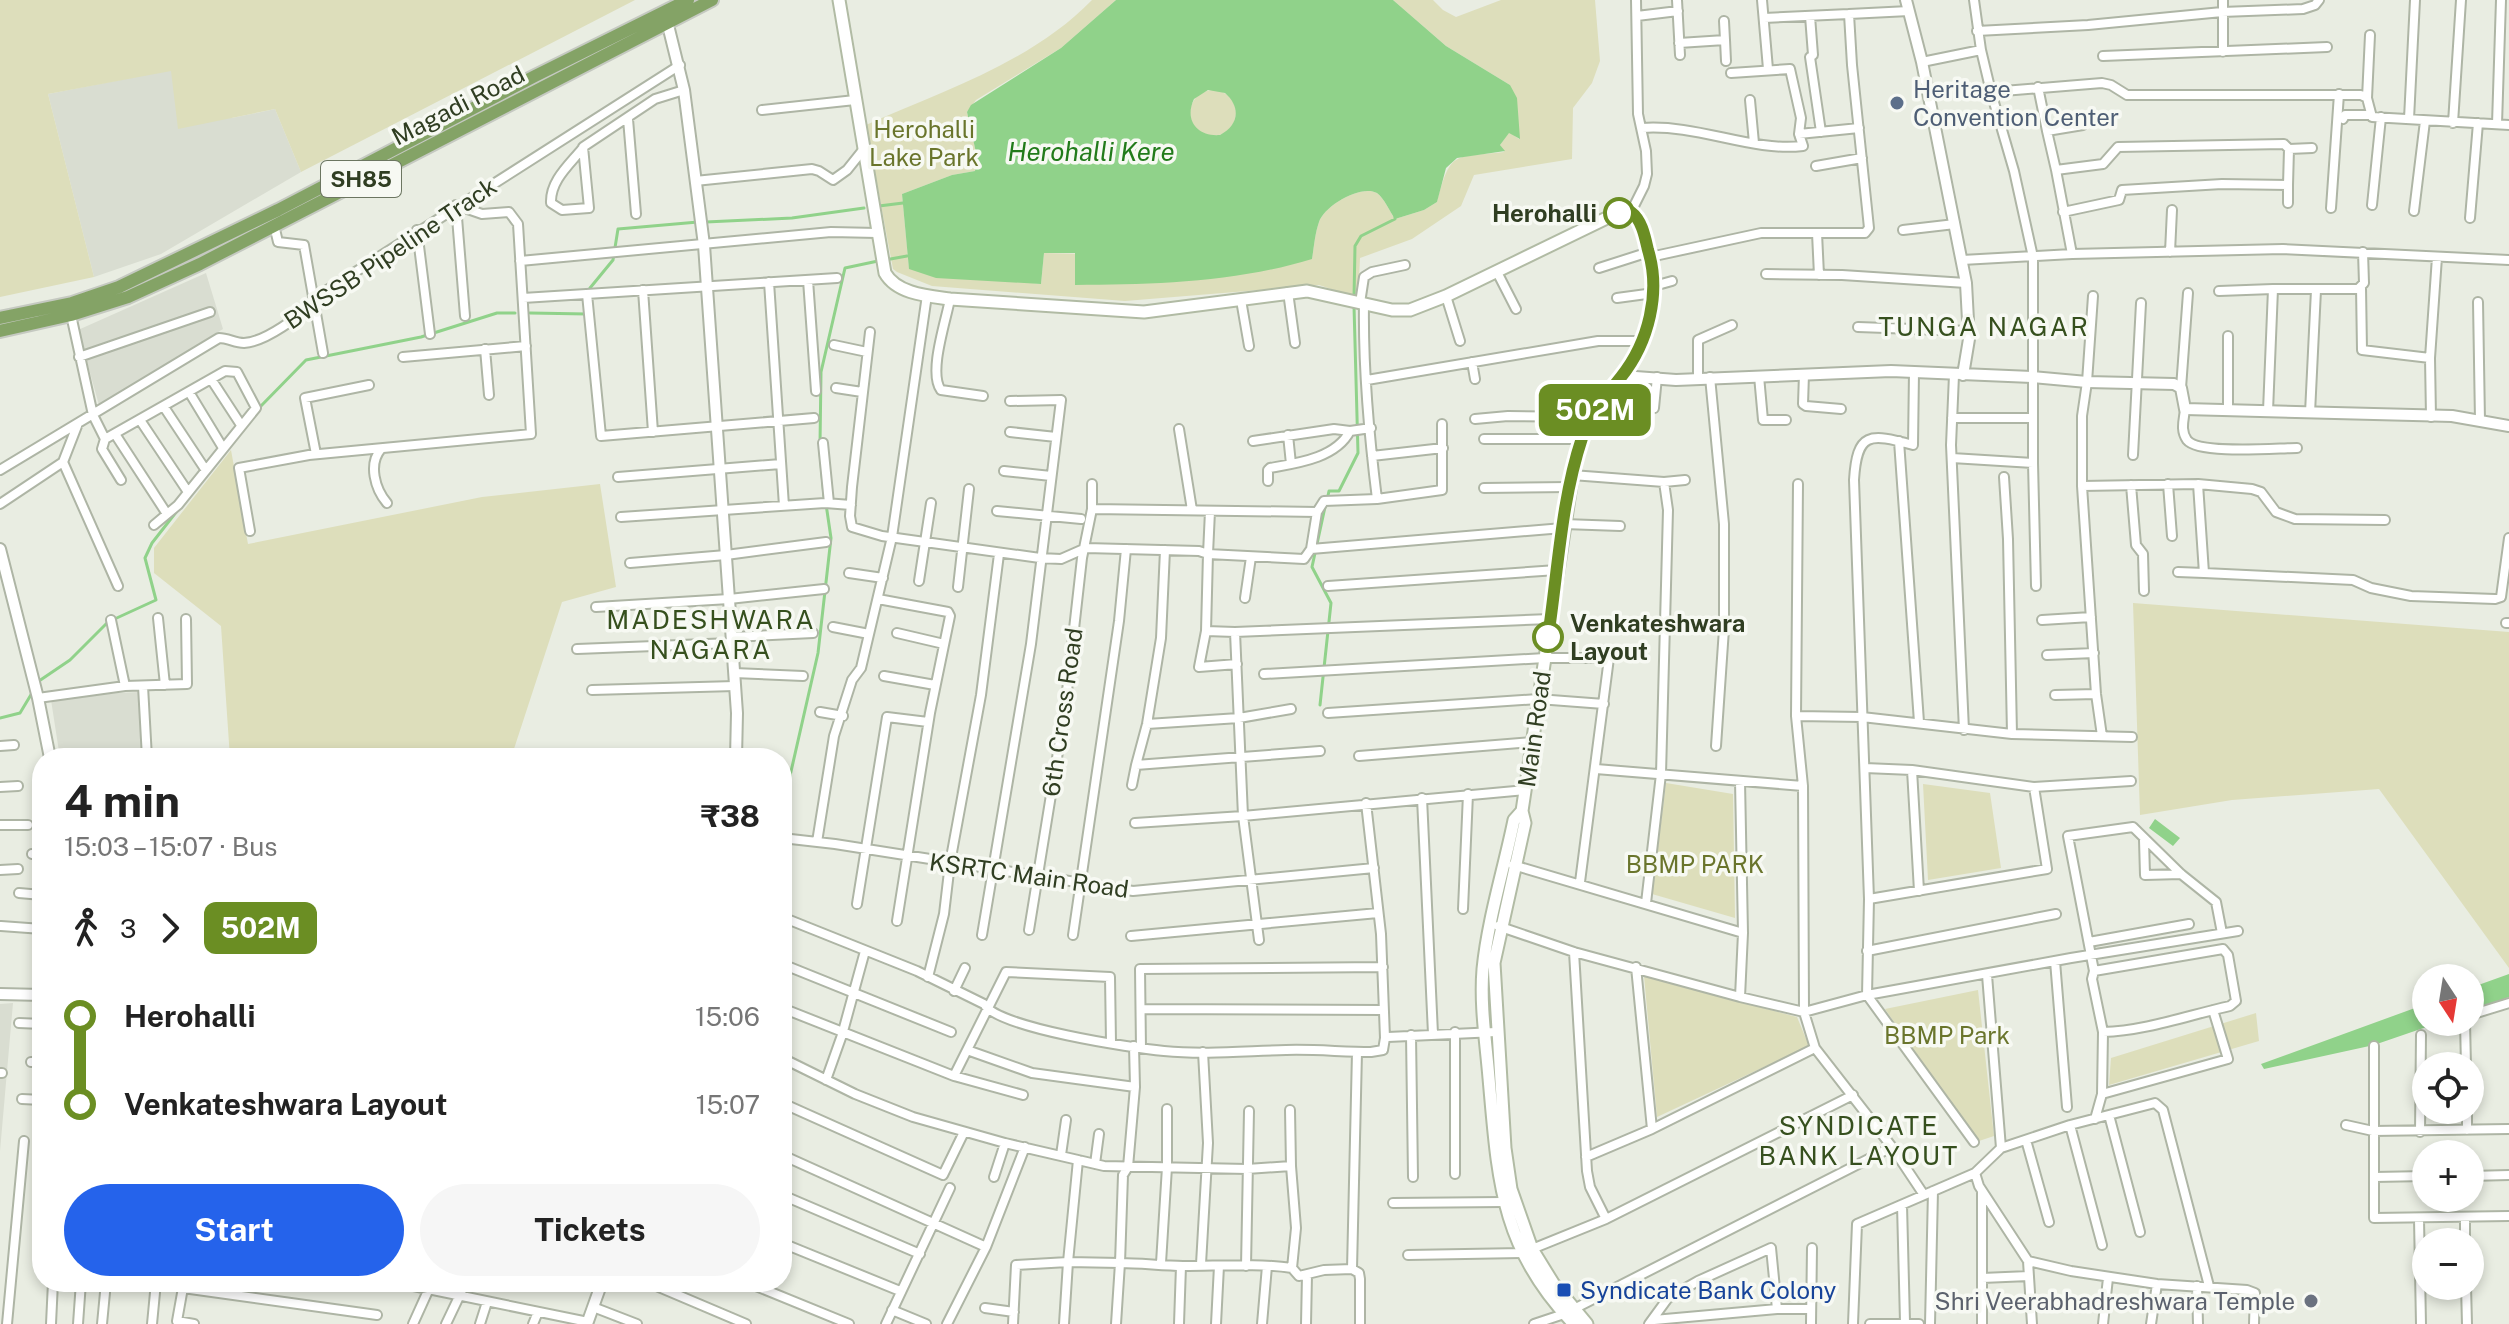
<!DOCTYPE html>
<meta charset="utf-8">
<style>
:root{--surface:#fff;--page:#f6f6f6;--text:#222;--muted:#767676;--accent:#2563eb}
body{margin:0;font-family:"Public Sans",sans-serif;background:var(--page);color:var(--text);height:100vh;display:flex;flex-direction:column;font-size:30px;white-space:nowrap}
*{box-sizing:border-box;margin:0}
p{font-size:26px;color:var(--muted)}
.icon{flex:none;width:44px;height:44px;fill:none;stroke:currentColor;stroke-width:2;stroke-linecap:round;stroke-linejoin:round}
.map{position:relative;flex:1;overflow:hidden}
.sheet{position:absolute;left:32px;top:748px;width:760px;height:544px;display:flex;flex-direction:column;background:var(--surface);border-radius:32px;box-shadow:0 4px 12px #0003}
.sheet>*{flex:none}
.badge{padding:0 16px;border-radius:12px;font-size:28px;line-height:52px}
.needle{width:52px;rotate:168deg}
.buttons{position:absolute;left:2412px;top:964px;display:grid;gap:16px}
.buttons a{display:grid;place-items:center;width:72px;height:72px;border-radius:50%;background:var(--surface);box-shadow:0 4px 12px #0003;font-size:40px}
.map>.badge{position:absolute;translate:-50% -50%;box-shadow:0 0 0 4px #fff}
.legs{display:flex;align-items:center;gap:12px;height:88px;padding:0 32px;font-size:26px}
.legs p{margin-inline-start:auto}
.summary{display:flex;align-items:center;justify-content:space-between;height:136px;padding:0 32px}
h1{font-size:44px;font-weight:700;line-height:60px}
.cta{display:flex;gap:16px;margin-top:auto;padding:16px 32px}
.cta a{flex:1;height:92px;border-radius:48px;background:var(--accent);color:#fff;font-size:32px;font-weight:700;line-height:92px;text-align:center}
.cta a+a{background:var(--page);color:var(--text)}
ul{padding:0 32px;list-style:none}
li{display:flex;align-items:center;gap:28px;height:88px;font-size:30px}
li i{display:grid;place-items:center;width:12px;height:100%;margin:0 10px;background:currentColor}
li i::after{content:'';width:20px;height:20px;margin:-10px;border:6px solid;border-radius:50%;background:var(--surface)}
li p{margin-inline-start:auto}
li:first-child i{background:linear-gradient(#0000 50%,currentColor 0)}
li:last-child i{background:linear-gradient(currentColor 50%,#0000 0)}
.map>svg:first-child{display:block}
.built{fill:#d9ddd1}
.green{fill:#dddebb}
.water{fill:#90d28a;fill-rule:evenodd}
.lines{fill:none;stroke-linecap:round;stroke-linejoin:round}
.stream{stroke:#90d28a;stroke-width:3}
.minor-casing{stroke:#aeb5a5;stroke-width:12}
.tertiary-casing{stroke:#aeb5a5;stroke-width:14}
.secondary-casing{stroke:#b1bba4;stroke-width:15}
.primary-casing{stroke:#c5c9c1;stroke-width:16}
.minor{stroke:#fff;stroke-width:8}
.tertiary{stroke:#fff;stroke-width:10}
.secondary{stroke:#fff;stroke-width:11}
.primary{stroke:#84a366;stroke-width:12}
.line-1-casing{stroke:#fff;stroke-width:18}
.line-1{stroke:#6b8e23;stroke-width:12}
.service-dot{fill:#5c6f8a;stroke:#f7f9f3;stroke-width:3}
.stop-1-dot{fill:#fff;stroke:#6b8e23;stroke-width:4}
.transit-dot{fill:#1a4fb4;stroke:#f7f9f3;stroke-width:3}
.worship-dot{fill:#6b7280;stroke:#f7f9f3;stroke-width:3}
.labels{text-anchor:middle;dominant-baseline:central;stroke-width:7;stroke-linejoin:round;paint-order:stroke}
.shield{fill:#f7f9f3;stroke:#6c7661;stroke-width:2}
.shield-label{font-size:22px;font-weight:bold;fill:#303e22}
.service-label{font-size:24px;fill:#4e5e75;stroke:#f7f9f3;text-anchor:start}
.street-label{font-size:24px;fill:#303e22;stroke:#f7f9f3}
.park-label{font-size:24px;fill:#6a752c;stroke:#f7f9f3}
.stop-label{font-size:24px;font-weight:bold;fill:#303e22;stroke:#f7f9f3;text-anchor:end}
.transit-label{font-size:24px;fill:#164399;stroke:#f7f9f3;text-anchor:start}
.worship-label{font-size:24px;fill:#5b616d;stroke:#f7f9f3;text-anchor:end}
.water-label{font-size:26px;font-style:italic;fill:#227b1b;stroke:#f7f9f3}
.neighbourhood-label{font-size:26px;letter-spacing:2px;fill:#36501e;stroke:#f7f9f3}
</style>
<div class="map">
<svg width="2509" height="1324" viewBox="0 0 2509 1324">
<rect width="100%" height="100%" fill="#e9ede2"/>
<path class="built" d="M171 70 232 118 275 109 301 172 161 254 94 277 48 94Z
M206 273 223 329 99 405 78 330Z
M139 692 143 758H60L51 700 96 694Z
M13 1003 0 1151V1004Z"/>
<path class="green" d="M0 0H635L301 172 275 109 178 129 171 71 48 94 94 277 0 297Z
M1092 0H1116L1061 48 976 100 967 112 977 157 975 171 952 175 902 194 909 268 1041 284 1044 253 1312 259C1314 247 1315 233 1319 222 1324 206 1361 184 1377 193 1384 198 1390 212 1395 219L1424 210 1437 202C1451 149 1454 158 1504 152L1500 145 1509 132 1519 139 1510 85 1446 46 1393 0H1433L1443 10 1456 17 1501 0H1595L1600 61 1592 83 1573 108 1572 159 1474 175 1461 206 1412 239 1360 258 1358 298 1319 285 1125 301 932 286 897 272 893 269 866 125C943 91 1032 62 1092 0Z
M1190 113a23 23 0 1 1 46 0a23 23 0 1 1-46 0Z
M231 450 248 544 482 497 600 484 616 587 562 602 511 758H230L221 626 154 573V548Z
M2133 603 2509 632V968L2379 789 2232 800 2140 815Z
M1666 783 1733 794 1735 918 1652 894Z
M1923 784 1990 793 2001 868 1928 880Z
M1644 976 1797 1017 1809 1046 1657 1117Z
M1978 990 1994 1136 1976 1142 1885 1009Z
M2256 1013 2259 1041 2109 1085 2111 1058Z"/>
<path class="water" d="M1116 0H1393L1446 46 1510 85 1517 98 1520 139 1509 133 1500 145 1505 151 1457 158 1446 168 1437 202 1424 210 1395 219C1390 212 1384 198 1377 193 1361 184 1324 206 1319 222 1315 233 1314 247 1312 259 1238 282 1152 285 1075 285V253H1044L1041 284 936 278 909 269 902 194 952 175 975 171 977 157 967 112 971 105 1061 48ZM1208 90 1225 93C1241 107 1239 125 1220 135 1197 137 1184 120 1194 99Z
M2155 819 2180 838 2173 846 2149 828Z
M2509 974V997L2470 1012V988Z
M2426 1004V1022H2441L2374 1045 2264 1069 2261 1064Z"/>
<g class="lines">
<path class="stream" d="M879 206 903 203
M706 222 792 218 864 208
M885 260 907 256
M590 288 613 260 618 229 698 222
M1354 298 1355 246 1361 236 1395 219V216
M530 313 587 314
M259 408 306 360 421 337 497 313H515
M820 444 821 372 845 268 878 261
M820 452 824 496
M1327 500 1329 491H1339L1358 453 1354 306
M36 683 70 660 108 622 156 600 145 558 152 543 177 511
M1320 705 1331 603 1312 567 1325 507
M0 718 20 713 32 693
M782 811 818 653 831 538 826 504"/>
<g class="minor-casing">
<path id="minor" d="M1677 0 1680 55
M1762 0 1768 69
M1974 0 1981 50
M1637 16 1678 11
M1810 16 1813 55 1810 57 1821 132
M1764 18 1849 14
M1977 31 2088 25 2222 12 2303 9 2315 5 2319 0
M1725 40 1726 61
M1679 43 1725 40 1724 21
M2223 52V0
M2103 56 2327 47
M1922 62 1981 50 1991 92 2102 83 2111 85 2127 95H2361L2367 98 2372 117 2509 125
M2038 87 2047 131 2083 125
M2367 98 2370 35
M1750 100 1754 143
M762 110 855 100
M628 119 636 214
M2343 119 2345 115H2371
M2409 119 2415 0
M2453 123 2461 0
M2497 124 2501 0
M1642 128C1699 124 1750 152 1803 146L1799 134 1801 118 1790 69 1731 73
M2047 131 2056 170
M1799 134 1859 128
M582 149C569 165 550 181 551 203L562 210 589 208 583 147 655 99 684 90
M1816 166 1862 158
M695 181 812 169 819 171 833 180 847 170 863 150
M2288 203V185
M2372 205 2381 117
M2331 208 2339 94
M2414 211 2425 121
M1631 212 1644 186 1647 174 1646 151 1638 114 1636 0
M2063 212 2119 200 2122 190 2222 184 2288 185 2289 149
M2470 218 2478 123
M274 225 278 242 304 245 323 353
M417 230 430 334
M1903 230 1955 224
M2170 252 2172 210
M2072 254 2056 170 2103 164 2118 147 2284 144 2289 149 2312 148
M1650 257 1761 233H1817
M1962 260 2072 254 2283 249 2509 260
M520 261 831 232 877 233
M1599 268 1649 252
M1497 272 1516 309
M1766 274 1842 275 1966 283
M1819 275 1817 233H1865L1869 228 1852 65 1849 14 1909 11
M808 280 816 391
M769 282 784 506
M1654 286 1672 281
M2361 287 2362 350 2430 358
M643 290 653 432
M2219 291 2273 289
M1288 292 1295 343
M587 294 601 436 814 418
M1446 296 1460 341
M2093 296 2087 382 2082 416V486L2096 694 2102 736
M523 298 837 278
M1617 298 1654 293
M950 299C946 321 928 373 941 390L983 396
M1241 300 1249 346
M2478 302 2480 421
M1360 303 1364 277 1372 272 1405 265
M71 315 93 415 105 439 225 371 237 372 256 408 178 505 154 525
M1858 327 1969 331
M870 332 852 487 850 516 852 527 882 536 1040 558 1061 559 1086 548 1199 551 1208 554 1206 631 1235 632
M834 345 867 352
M485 349 489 395
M79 357 210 312
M403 357 526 346
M1472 362 1475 379
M1914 372 1913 445C1869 433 1857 432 1854 480L1869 899 1867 995 1974 1142
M1804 374 1803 404 1806 406 1841 409
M1954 375 1951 445 1964 730
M1759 376 1763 420H1786
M1710 377 1724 524V629L1716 746
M1698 378V340L1732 325
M211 379 241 425
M1367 380 1598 341H1641
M836 388 862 392
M2181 388 2188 293
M189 392 223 448
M164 407 205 469
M1654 408 1657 377
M2185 409C2184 420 2180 430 2187 440 2199 455 2277 448 2297 448
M2228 411V336
M2268 411 2273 289H2358L2364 283 2363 252
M2310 413 2316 290
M2431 417 2430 358 2437 257
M1952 418H2031
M1475 419 1508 416 1590 417
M140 420 188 492
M1179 429 1192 510
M1010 432 1056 437
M115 434 167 514
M1288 435 1291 464
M105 439 102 449 121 480
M1484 439H1582
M1253 441 1334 429 1350 431
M1899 441 1919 722
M823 443 829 503
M381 449C368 464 375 489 387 503
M316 454 305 398 369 385
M2133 455 2141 303
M1372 456 1443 448
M1952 458 2033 463V257L2014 171 1991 92
M63 462 118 586
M2033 463 2036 586
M0 470 219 338C228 338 235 343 244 343 264 342 303 316 313 299L680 65
M1004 471 1051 476
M1572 475 1664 482 1685 480
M618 477 781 464
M2004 477 2008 539 2012 734
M1268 481V470L1270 468C1298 463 1336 458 1350 431L1371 428
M2168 484 2172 536
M2198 484 2252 489 2261 492 2276 512 2295 519 2385 520
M2131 485 2136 545 2143 554 2144 591
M2082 486 2198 484 2204 573 2353 580 2371 588 2411 596 2495 599 2501 597 2509 538
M1484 488 1570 487
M1377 499 1442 490V424
M0 504 63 462 77 426
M1092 509V484
M997 511 1081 519
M1317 512 1324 501 1377 499C1369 435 1363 368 1364 304
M621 517 825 503 851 505
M1564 524 1620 526
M250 531 239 468 309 455 531 434 518 224 509 212 482 214 456 205 465 316
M1311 549 1563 528
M1165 550 1161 638 1147 724 1136 765 1320 751
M630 563 726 555 826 542
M2178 572 2204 573
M849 573 883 578
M919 581 931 503
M1328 586 1557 570
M958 587 969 489
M1245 598 1251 557
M878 599 948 612 950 616 930 713 897 921
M596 607 729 599 824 589
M158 618 165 685
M111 620 125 686
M2042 620 2091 617
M2506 623H2509
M833 627 869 634
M1206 631 1199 667 1237 664
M897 633 944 644
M731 637 813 633
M577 649 732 643
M2047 655 2094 653
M734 673 803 676
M1264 674 1545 658H1609L1580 882
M884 676 935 685
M143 686 147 758
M592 690 735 686
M2055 695 2096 694
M38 698 125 686 187 684 186 619
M820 712 843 716
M1328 713 1538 699 1604 704
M1796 716 1862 717 2012 734 2132 737
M1147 724 1239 718 1291 709
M0 746 14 745
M1359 756 1532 742
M1865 768 1912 770 2034 787 2131 781
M1596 769 1803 786
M1912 770 1919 891
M1132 785 1136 765
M0 787 18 786
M1422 798 1433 1034
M1366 803 1381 934 1385 1038
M1135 823 1243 816 1526 790
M0 825H28
M782 838 835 844 1133 891 1374 868
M2144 840 2145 875 2181 874
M817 842 834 736 852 680 861 668 892 537 927 295
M32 854 42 855
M1513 865 1743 933
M0 870 18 869
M19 893 42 895
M1869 899 2047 869 2034 787
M1646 903 1661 774 1668 510 1664 482
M857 904 887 717 928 722
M1463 909 1468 794
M782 917 917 971 984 1004C998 1028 1132 1048 1164 1051 1205 1055 1245 1051 1286 1050 1314 1049 1343 1052 1371 1052L1383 1050 1385 1038 1388 1037 1496 1032
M1 926 42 929
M1498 926 1574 952 1740 997 1804 1012 1867 995 2071 958 2238 931
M1029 930 1065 709 1082 558 1092 509 1317 512 1311 549 1304 559 1208 554 1210 511
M982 935 1031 644 1061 400 1010 401
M1073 935 1119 621 1126 549
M1131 936 1378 913
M1259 940 1243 816 1235 632 1550 619
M2089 942 2189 924
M1867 951 2056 914
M1574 952 1587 1171 1590 1187 1606 1219
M2055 961 2067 1107
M782 964 951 1032
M1636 967 1652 1129
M2094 971 2092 979 2103 1032C2145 1031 2189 1015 2230 1006L2236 1001 2228 955 2223 949 2094 971 2068 836 2133 827 2181 874 2216 902 2222 933
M1987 975 2001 1148
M928 977 944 914 950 863 981 695 999 554
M954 991 965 968
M1740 997 1743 933 1740 781
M782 1008 954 1076 1023 1095
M1142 1009 1383 1010
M2470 1015 2509 1003
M2465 1022 2466 1066
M19 1023 42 1024
M1455 1032V1174
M1411 1035 1413 1177
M1134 1046 1135 1087 1128 1167 1123 1175 1120 1263C1141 1263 1163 1266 1183 1266 1219 1266 1256 1263 1292 1268L1299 1276 1324 1270 1352 1269
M2374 1046V1218L2509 1216
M1141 1048 1140 969 1383 967
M967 1050 1032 1073 1135 1087
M1357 1052 1352 1269 1359 1273 1360 1279V1324
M782 1058 855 1094 913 1117 1005 1143 1104 1166 1247 1169 1291 1166 1296 1228 1292 1268
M31 1062H42
M0 1073H2
M954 1076 1006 972 1110 977 1111 1042
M826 1080 842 1035 865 951
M2102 1094 2103 1032
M22 1099 42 1100
M782 1103 943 1175 964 1132
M1290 1110 1291 1166
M2467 1110V1130
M2109 1115 2140 1232
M2095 1119 2102 1094 2228 1059 2213 1010
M2070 1125 2102 1245
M2346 1125 2373 1131 2509 1129
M2420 1132 2421 1035
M2026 1140 2049 1222
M1892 1147 1924 1195
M782 1155 986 1247 947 1324
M1061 1155 1066 1120
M1586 1157 1652 1129 1815 1048
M1095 1164 1099 1134
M1975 1173 1979 1186 2028 1261 2071 1271 2157 1284 2247 1290 2255 1293 2254 1324
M2470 1176 2509 1175
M994 1177 1005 1143
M2375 1177 2426 1176
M1982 1191V1278
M782 1195 920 1254
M1393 1203 1504 1202
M1902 1205 1905 1322
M2465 1218V1242
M2419 1219 2421 1324
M782 1243 900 1291
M986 1247 1025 1147
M1408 1255 1522 1253 1606 1219 1853 1095
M2028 1261 2032 1324
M1161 1263 1167 1167V1109
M1201 1264 1208 1143 1203 1052
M1246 1266 1249 1111
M184 1282 177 1321 194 1324
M394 1282 588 1322
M647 1282 746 1324
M746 1282 849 1324
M2197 1286 2198 1324
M2466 1286 2467 1324
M183 1288 377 1315
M593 1307 637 1324
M985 1308 1014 1312
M892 1310 926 1324
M1654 1320 1777 1309H1811
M7 1324 24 1141
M51 1324 53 1282
M78 1324 81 1282
M102 1324 106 1282
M152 1324 156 1282
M413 1324 432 1282
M446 1324 466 1282
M480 1324 487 1302
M533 1324 538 1312
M886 1324 950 1188
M1013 1324 1016 1265 1068 1262 1078 1160
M1064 1324 1068 1262 1120 1263 1116 1324
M1179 1324 1181 1266
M1216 1324 1219 1266
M1262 1324 1267 1266
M1306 1324 1307 1275
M1534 1324 1564 1314 1892 1147 1815 1048 1804 1012 1803 786 1796 716 1798 484
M1649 1324 1668 1298 1698 1281 1771 1248 1777 1309
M1811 1324 1812 1248
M1853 1324 1857 1224 1975 1173 2001 1148 2070 1125 2155 1103 2163 1110 2209 1286
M1870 1324H1919
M1930 1324 1933 1191
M1982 1324V1278L2029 1276
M2103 1324 2108 1278
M2151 1324 2157 1284"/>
</g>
<g class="tertiary-casing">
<path id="tertiary" d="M1906 0 1922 62 1966 283 1969 339 1963 375
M666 17 684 90 704 245 737 713 736 758
M1622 376 1676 380 1891 371 2032 377 2087 382 2174 384 2181 388 2185 409 2452 416 2509 426
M0 549 38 698 50 758
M0 994 42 995
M587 1324 602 1282"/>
</g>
<g class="secondary-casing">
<path id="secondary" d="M839 0 885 273C897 294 928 296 950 299L1144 312 1307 291 1392 310H1410L1446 296 1615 214 1631 212 1637 217C1663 270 1656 326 1623 374 1613 389 1598 402 1590 418 1582 433 1579 450 1574 465L1522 811 1525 823 1494 963 1505 1148 1511 1189 1532 1249 1553 1283 1587 1324
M1522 811 1514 820C1504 869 1488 919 1483 969 1480 1005 1486 1042 1489 1078 1498 1178 1500 1248 1574 1324"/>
</g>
<g class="primary-casing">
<path id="primary" d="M0 318 72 303 119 287 278 210 535 76 688 0
M0 331 71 315 128 297 200 264 712 0"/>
</g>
<use href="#minor" class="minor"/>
<use href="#tertiary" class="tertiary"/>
<use href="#secondary" class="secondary"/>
<use href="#primary" class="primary"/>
</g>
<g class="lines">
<g class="line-1-casing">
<path id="line-1" d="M1548 637C1558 571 1561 501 1582 438 1590 414 1606 396 1621 377 1649 342 1661 292 1648 250 1645 237 1642 220 1631 212L1619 213"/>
</g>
<use href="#line-1" class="line-1"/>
</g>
<circle class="service-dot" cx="1897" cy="103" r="8"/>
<g class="stop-1-dot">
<circle cx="1619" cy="213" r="14"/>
<circle cx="1548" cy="637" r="14"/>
</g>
<rect class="transit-dot" x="1556" y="1282" width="16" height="16" rx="4"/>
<circle class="worship-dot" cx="2311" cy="1301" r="8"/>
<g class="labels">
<rect class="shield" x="321" y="161" width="80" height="36" rx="6"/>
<g class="shield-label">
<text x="361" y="179">SH85</text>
</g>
<g class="service-label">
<text x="1913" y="89">Heritage<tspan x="1913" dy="28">Convention Center</tspan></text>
</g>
<g class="street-label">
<text transform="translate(458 105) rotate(-27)">Magadi Road</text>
<text transform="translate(390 253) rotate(-34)">BWSSB Pipeline Track</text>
<text transform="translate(1062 712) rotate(-82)">6th Cross Road</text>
<text transform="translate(1534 729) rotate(-82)">Main Road</text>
<text transform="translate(1029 875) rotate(8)">KSRTC Main Road</text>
</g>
<g class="park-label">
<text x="924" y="129">Herohalli<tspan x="924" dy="28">Lake Park</tspan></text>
<text x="1695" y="864">BBMP PARK</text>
<text x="1947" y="1035">BBMP Park</text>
</g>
<g class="stop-label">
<text x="1597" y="213">Herohalli</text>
<text x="1570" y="623" text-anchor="start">Venkateshwara<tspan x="1570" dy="28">Layout</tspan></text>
</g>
<g class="transit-label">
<text x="1580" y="1290">Syndicate Bank Colony</text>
</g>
<g class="worship-label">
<text x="2295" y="1301">Shri Veerabhadreshwara Temple</text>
</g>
<g class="water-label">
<text x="1091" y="151">Herohalli Kere</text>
</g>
<g class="neighbourhood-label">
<text x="1984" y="326">TUNGA NAGAR</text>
<text x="711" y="619">MADESHWARA<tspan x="711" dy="30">NAGARA</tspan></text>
<text x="1859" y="1125">SYNDICATE<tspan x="1859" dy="30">BANK LAYOUT</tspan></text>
</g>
</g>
</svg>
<div class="buttons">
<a><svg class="needle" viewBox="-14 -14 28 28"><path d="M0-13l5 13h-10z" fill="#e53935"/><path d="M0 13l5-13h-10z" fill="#767676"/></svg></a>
<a><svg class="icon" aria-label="locate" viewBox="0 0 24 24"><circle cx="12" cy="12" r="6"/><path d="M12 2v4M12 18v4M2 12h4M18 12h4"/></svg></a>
<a>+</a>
<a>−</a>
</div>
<b class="badge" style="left:1595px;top:410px;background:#6b8e23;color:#fff">502M</b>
<section class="sheet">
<div class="summary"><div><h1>4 min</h1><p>15:03 – 15:07 · Bus</p></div><b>₹38</b></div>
<div class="legs"><svg class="icon" aria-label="walk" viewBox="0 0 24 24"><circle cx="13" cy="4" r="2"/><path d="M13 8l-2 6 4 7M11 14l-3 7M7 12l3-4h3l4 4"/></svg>3<svg class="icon" aria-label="forward" viewBox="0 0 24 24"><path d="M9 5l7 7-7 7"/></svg><b class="badge" style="background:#6b8e23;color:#fff">502M</b></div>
<ul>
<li><i style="color:#6b8e23"></i><b>Herohalli</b><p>15:06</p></li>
<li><i style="color:#6b8e23"></i><b>Venkateshwara Layout</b><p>15:07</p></li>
</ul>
<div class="cta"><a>Start</a><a>Tickets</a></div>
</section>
</div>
